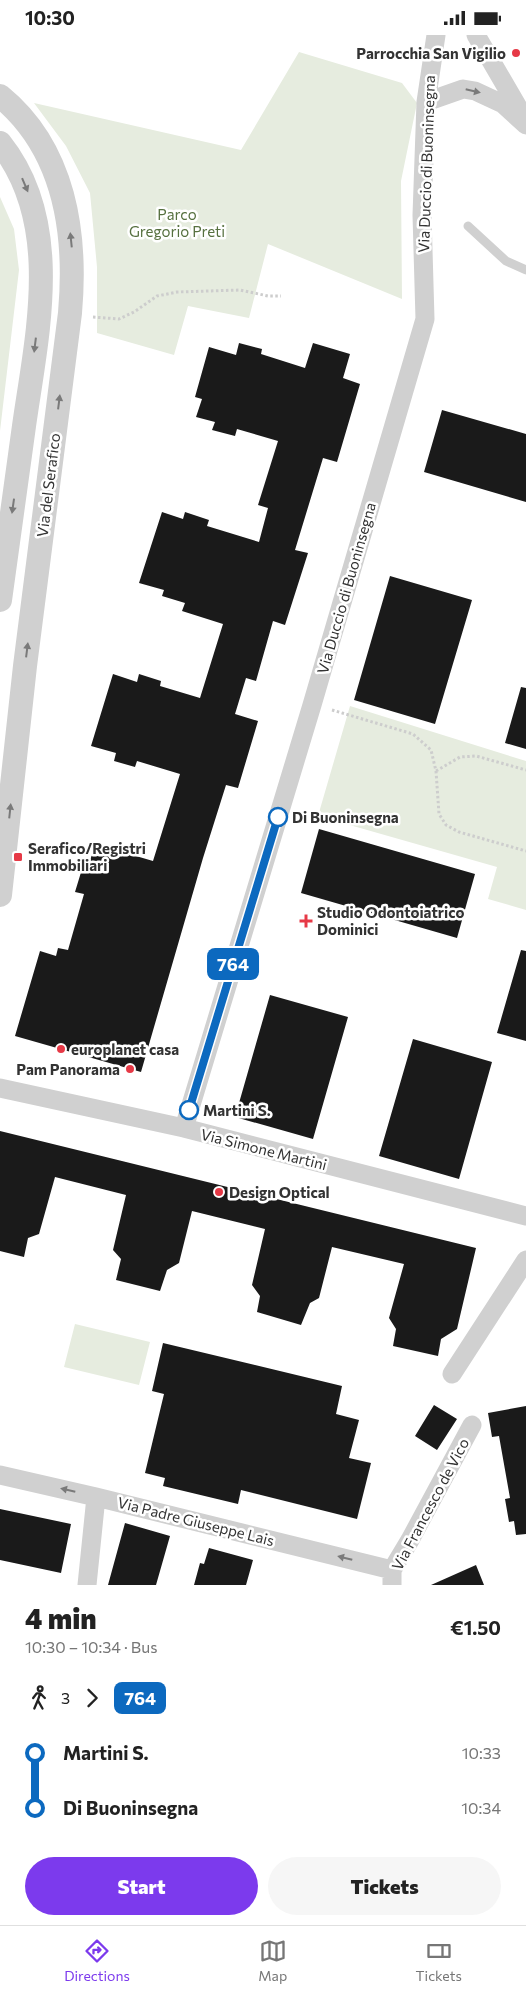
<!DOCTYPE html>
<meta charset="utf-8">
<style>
:root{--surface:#fff;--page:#f6f6f6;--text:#222;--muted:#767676;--line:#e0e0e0;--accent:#7c3aed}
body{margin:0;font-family:Commissioner,sans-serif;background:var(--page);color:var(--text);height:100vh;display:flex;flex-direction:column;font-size:19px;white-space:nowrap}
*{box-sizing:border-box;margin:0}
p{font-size:16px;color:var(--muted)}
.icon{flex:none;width:28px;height:28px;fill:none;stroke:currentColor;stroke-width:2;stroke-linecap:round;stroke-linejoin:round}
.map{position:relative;height:1550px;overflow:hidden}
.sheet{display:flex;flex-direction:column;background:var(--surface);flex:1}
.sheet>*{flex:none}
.badge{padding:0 10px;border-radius:8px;font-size:18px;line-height:32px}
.map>.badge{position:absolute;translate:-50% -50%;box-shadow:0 0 0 2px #fff}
.legs{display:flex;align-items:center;gap:8px;height:55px;padding:0 25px;font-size:16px}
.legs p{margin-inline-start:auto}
.summary{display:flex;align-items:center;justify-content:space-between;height:85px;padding:0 25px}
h1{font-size:28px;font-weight:800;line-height:38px}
.primary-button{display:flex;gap:10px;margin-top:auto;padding:10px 25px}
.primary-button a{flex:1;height:58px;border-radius:30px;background:var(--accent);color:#fff;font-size:20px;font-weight:800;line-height:58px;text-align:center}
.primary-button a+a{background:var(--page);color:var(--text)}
ul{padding:0 25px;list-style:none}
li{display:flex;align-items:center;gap:18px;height:55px;font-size:19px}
li i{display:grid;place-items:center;width:8px;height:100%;margin:0 6px;background:currentColor}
li i::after{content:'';width:12px;height:12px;margin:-6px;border:4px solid;border-radius:50%;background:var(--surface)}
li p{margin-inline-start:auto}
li:first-child i{background:linear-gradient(#0000 50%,currentColor 0)}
li:last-child i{background:linear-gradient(currentColor 50%,#0000 0)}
.status{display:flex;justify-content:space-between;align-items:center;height:35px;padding:0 25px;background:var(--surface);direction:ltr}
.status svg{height:14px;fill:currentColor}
.dock{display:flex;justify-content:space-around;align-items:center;height:70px;border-top:1px solid var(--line);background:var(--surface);font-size:14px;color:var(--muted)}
.dock a{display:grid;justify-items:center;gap:2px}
.dock .selected{color:var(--accent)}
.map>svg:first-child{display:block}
.green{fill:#e6ecdf}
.building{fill:#1a1a1a}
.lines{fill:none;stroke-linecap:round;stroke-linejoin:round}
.path{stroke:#cdcdcd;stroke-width:3;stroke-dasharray:2.5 2.5;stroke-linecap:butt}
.service{stroke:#d0d0d0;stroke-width:9}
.minor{stroke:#d0d0d0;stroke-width:19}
.tertiary{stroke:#d0d0d0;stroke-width:24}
.oneway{fill:#7a7a7a}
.line-1-casing{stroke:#fff;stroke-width:11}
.line-1{stroke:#0c69bf;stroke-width:8}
.poi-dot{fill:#e63946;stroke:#fff;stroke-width:2}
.stop-1-dot{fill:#fff;stroke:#0c69bf;stroke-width:2.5}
.labels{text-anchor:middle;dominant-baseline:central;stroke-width:5;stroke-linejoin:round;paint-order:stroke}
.poi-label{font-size:15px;font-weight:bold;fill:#333;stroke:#fff;text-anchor:start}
.street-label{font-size:15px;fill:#333;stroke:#fff}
.park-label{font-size:15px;fill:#56703f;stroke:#fff}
.stop-label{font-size:15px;font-weight:bold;fill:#333;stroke:#fff;text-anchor:start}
</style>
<div class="status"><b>10:30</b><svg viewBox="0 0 49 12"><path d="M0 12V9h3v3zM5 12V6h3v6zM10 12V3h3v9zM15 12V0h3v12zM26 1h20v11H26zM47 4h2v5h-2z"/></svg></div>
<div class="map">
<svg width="526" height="1550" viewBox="0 0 526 1550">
<rect width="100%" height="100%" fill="#fff"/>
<path class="green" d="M299 17 402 48 417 68 401 146 402 264 268 209 249 283 188 271 174 320 97 298V232L90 158 66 111 34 68 241 115Z
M0 162 14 194 19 235 0 396Z
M350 671 526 726V875L488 864 497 832 318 781Z
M75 1289 150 1307 139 1350 64 1332Z"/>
<path class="building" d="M239 308 262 314 261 319 305 333 313 308 350 319 343 343 360 349 337 427 323 423 295 515 308 518 285 590 273 586 256 646 246 643 235 679 258 686 238 753 226 750 203 823 141 1037 15 1001 40 916 56 921 58 913 68 915 84 859 75 857 82 834 87 836 95 809 153 826 180 739 137 726 135 732 114 726 116 718 91 711 113 639 137 647 139 639 161 646 160 651 200 663 223 589 182 576 185 568 162 561 164 555 139 548 162 477 183 484 185 477 209 485 207 491 259 507 268 473 258 470 278 406 237 394 235 401 212 395 215 387 196 382 202 364 195 362 209 312 236 320Z
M442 375 526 399V467L424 437Z
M390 541 472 565 435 689 354 665Z
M521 652 526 653V714L505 708Z
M319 794 475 839 457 903 301 858Z
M521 915 526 916V1006L497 998Z
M270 960 348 982 313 1104 235 1082Z
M413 1004 492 1027 459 1144 379 1121Z
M0 1096 476 1213 457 1294 441 1304 438 1321 393 1311 396 1294 389 1283 404 1229 332 1212 319 1263 310 1268 301 1290 257 1277 260 1261 252 1250 265 1194 192 1176 179 1228 167 1235 160 1256 116 1245 121 1224 113 1215 126 1160 55 1142 39 1199 28 1203 24 1222 0 1216Z
M163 1308 342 1351 336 1379 359 1385 349 1423 371 1428 357 1484 241 1455 238 1469 163 1451 165 1443 145 1438 164 1359 152 1356Z
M434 1370 457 1384 437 1415 415 1401Z
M526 1371V1499L516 1500 514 1486 509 1487 505 1464 510 1463 499 1401 492 1402 488 1378Z
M0 1474 71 1489 61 1538 0 1525Z
M125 1488 170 1501 156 1550H108Z
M209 1513 253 1525 246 1550H194L200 1528 204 1529Z
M476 1530 484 1550H431Z"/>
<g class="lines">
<path class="path" d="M93 282 119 284 134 277 157 261 177 257 240 255 268 261H281
M332 675 413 699 431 715 436 736 439 779 446 790 459 797 526 816
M436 736 460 722 476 721 526 735"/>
<path class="service" d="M468 191 506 226 526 235"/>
<path class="minor" d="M476 0 522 79
M426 67 463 54 475 56 503 69 526 90
M0 1053 184 1093 526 1181
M184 1093 312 670 425 284 422 180 426 67 436 0
M452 1339 526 1225
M0 1440 96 1462 392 1535
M87 1550 96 1462
M392 1550V1535L410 1505 472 1390"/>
<path class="tertiary" d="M0 61C65 114 77 199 70 278L25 631 0 860
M0 108C64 188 37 299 24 391 16 449 8 507 0 565"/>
</g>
<defs><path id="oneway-solid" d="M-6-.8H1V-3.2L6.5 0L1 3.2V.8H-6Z" transform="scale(1.25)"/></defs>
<g class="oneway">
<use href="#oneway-solid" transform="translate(473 56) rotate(13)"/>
<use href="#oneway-solid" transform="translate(25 150) rotate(67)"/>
<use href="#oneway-solid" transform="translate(71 205) rotate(-96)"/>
<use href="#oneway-solid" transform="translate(35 310) rotate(97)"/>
<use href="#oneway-solid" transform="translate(59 367) rotate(-83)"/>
<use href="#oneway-solid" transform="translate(13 471) rotate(98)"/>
<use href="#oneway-solid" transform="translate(27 615) rotate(-83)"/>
<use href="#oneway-solid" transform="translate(10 776) rotate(-84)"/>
<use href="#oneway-solid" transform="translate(68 1455) rotate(-167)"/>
<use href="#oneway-solid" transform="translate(345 1523) rotate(-166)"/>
</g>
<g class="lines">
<g class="line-1-casing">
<path id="line-1" d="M189 1075 278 782"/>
</g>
<use href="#line-1" class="line-1"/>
</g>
<g class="poi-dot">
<circle cx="516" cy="18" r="5"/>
<rect x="13" y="817" width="10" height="10" rx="2.5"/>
<path d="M303.5 878.5h5v5h5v5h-5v5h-5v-5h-5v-5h5z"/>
<circle cx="61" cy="1014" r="5"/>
<circle cx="130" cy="1034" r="5"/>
<circle cx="219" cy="1157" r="5"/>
</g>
<g class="stop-1-dot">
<circle cx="278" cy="782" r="9"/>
<circle cx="189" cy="1075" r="9"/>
</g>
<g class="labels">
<g class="poi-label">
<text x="506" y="18" text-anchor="end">Parrocchia San Vigilio</text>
<text x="28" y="813">Serafico/Registri<tspan x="28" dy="17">Immobiliari</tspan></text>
<text x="317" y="877">Studio Odontoiatrico<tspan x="317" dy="17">Dominici</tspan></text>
<text x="71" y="1014">europlanet casa</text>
<text x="120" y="1034" text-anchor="end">Pam Panorama</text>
<text x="229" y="1157">Design Optical</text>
</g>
<g class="street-label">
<text transform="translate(426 129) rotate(-88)">Via Duccio di Buoninsegna</text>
<text transform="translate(48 450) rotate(-83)">Via del Serafico</text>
<text transform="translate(346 553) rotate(-74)">Via Duccio di Buoninsegna</text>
<text transform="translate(264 1114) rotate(14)">Via Simone Martini</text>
<text transform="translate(430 1469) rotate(-62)">Via Francesco de Vico</text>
<text transform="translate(196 1486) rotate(14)">Via Padre Giuseppe Lais</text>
</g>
<g class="park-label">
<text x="177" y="179">Parco<tspan x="177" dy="17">Gregorio Preti</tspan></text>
</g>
<g class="stop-label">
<text x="292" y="782">Di Buoninsegna</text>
<text x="203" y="1075">Martini S.</text>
</g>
</g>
</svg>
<b class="badge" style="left:233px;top:929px;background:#0c69bf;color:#fff">764</b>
</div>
<section class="sheet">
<div class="summary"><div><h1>4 min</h1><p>10:30 – 10:34 · Bus</p></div><b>€1.50</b></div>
<div class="legs"><svg class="icon" aria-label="walk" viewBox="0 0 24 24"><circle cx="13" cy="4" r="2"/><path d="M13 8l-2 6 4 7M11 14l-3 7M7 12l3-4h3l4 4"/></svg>3<svg class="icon" aria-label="forward" viewBox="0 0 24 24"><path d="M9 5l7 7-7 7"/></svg><b class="badge" style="background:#0c69bf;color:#fff">764</b></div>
<ul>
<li><i style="color:#0c69bf"></i><b>Martini S.</b><p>10:33</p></li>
<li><i style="color:#0c69bf"></i><b>Di Buoninsegna</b><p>10:34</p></li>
</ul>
<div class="primary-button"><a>Start</a><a>Tickets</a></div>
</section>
<nav class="dock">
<a class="selected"><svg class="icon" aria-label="directions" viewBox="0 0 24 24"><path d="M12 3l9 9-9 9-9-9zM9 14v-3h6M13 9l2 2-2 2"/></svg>Directions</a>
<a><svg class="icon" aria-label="map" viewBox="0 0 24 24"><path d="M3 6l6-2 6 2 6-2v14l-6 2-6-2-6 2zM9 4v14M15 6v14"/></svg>Map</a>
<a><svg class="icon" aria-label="tickets" viewBox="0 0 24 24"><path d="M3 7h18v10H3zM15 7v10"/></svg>Tickets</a>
</nav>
